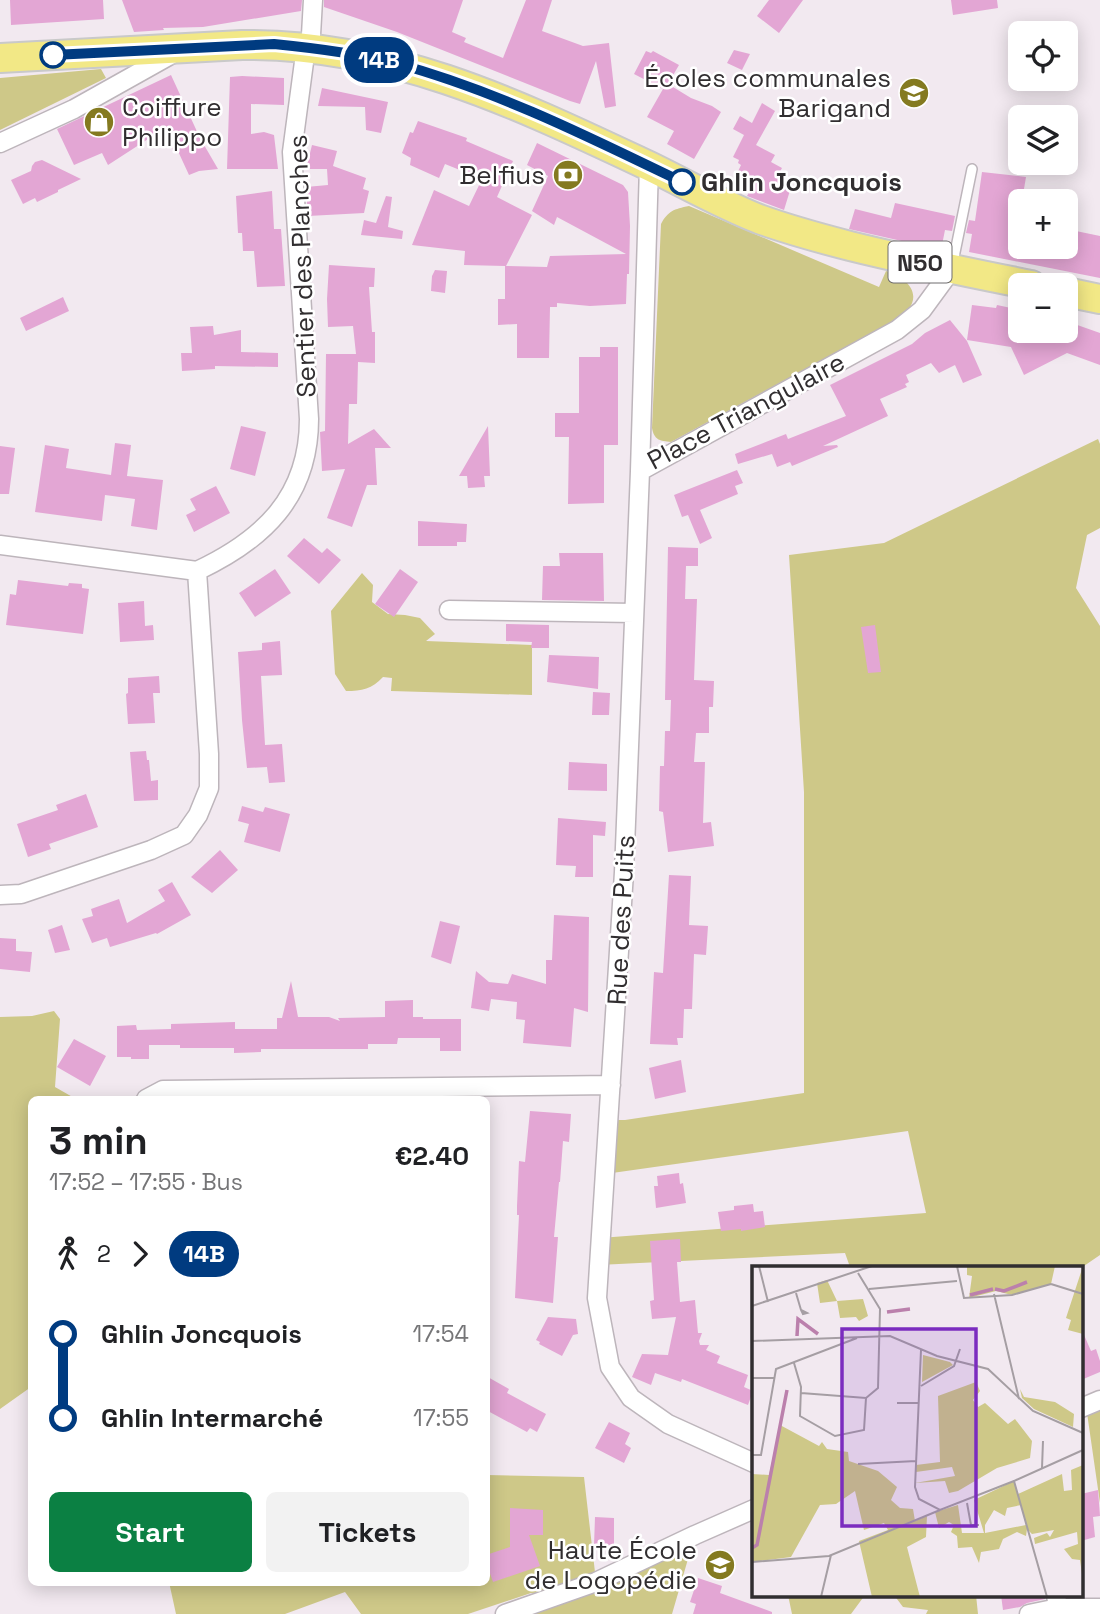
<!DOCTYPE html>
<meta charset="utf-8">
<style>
:root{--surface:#fff;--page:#f2f2f2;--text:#202124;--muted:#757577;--accent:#0b8043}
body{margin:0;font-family:"Space Grotesk",sans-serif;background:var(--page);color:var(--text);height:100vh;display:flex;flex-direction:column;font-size:26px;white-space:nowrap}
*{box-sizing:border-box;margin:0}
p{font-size:23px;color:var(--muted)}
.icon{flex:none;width:38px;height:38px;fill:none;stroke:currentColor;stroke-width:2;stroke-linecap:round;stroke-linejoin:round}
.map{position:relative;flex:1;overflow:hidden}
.panel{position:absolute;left:28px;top:1096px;width:462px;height:490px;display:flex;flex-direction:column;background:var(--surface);border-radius:10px;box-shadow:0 4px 18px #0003}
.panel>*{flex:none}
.badge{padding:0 14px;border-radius:23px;font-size:24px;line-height:46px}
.buttons{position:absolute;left:1008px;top:21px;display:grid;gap:14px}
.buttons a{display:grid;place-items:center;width:70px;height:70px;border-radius:10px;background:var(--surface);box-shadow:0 4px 18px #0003;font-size:35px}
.map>.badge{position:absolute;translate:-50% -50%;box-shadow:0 0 0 4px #fff}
.legs{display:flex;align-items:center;gap:10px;height:77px;padding:0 21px;font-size:23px}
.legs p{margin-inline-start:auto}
.overview{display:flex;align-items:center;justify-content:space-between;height:119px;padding:0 21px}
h1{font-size:38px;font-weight:600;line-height:52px}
.button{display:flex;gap:14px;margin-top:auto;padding:14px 21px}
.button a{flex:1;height:80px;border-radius:10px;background:var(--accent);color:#fff;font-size:28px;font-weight:600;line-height:80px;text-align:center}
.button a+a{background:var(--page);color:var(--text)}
ul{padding:0 21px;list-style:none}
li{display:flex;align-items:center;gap:24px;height:84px;font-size:26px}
li i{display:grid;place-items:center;width:10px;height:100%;margin:0 9px;background:currentColor}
li i::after{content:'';width:18px;height:18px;margin:-9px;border:5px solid;border-radius:50%;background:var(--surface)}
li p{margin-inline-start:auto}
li:first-child i{background:linear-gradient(#0000 50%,currentColor 0)}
li:last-child i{background:linear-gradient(currentColor 50%,#0000 0)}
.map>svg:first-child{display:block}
.green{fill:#cec888}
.building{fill:#e3a6d4}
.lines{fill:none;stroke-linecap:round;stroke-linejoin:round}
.lane-casing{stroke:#bdb5bb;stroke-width:12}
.street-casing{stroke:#bdb5bb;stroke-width:21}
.primary-casing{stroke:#c9c9c9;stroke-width:32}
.lane{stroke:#fff;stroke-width:9}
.street{stroke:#fff;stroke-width:18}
.primary{stroke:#f2e886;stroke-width:28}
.line-1-casing{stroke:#fff;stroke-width:16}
.line-1{stroke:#003b80;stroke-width:10}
.stop-1-dot{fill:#fff;stroke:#003b80;stroke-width:3.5}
.labels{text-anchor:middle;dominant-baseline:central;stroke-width:5;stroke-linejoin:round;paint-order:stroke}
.shield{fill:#fff;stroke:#6f6d6e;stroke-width:2}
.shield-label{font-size:24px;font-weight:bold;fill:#312e30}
.poi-label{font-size:26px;fill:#312e30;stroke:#fff;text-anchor:end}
.stop-label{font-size:26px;font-weight:bold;fill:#312e30;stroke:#fff;text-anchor:start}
.street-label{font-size:26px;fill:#312e30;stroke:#fff}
.inset-river{fill:none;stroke:#bb80ac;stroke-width:3.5}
.inset-road{fill:none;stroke:#a59ea3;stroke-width:2}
.view{fill:#7b2cbf;fill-opacity:0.15;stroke:#7b2cbf;stroke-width:3.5}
.inset-edge{fill:none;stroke:#312e30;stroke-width:3.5}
</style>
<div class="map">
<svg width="1100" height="1614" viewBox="0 0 1100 1614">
<rect width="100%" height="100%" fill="#f2e9f0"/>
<path class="green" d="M101 69 106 78 0 130V78Z
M689 206 879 287 886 271C903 276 923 291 908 310 905 314 898 318 894 321L671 442C660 441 654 440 652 428L661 224C668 211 674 209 689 206Z
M1098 439 1100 444V528L1087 535 1076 588 1100 626V1255L1081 1268 850 1267 845 1253 598 1265 600 1238 926 1213 908 1131 605 1174 608 1120H625L804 1093V792L789 555 884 543Z
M362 573 373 585 372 602 388 614 405 615 420 618 435 634 426 641 532 645V695L391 691 392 678 383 677C372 689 362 691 346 691L335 674 331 611Z
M54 1011 60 1019 55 1087 76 1099H32L31 1387 0 1409V1017L32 1016Z
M1100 1400V1503L1086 1406Z
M487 1475 584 1477 596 1581 695 1535 672 1614H505L565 1592 531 1593 468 1614H361L345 1592 285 1614H176L169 1582H486Z
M788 1595H865L851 1614H792Z
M894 1595H976L978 1614H926L928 1610 903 1607Z"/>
<path class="building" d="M10 0H103L104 19 11 25Z
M122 0H302L301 11 203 27 163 28 164 30 134 32Z
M324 0H463L452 32 466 38 464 42 503 58 526 0H552L542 31 583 46 609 43 616 106 605 108 596 61 580 104 570 101 397 32 324 7Z
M769 0H803L779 33 757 16Z
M951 0H997L998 8 953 15Z
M734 50 750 54 742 70 727 63Z
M646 51 651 53 653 51 679 65 668 84 691 98 712 106 721 112 694 159 667 144 674 131 647 117 663 89 634 74Z
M171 75 200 138 218 169 199 171 189 175 177 149 173 151 168 139H167L162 130 108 165 102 153 74 165 57 129Z
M242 76 284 78V105L251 104V134L264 132 274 135 278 169H227L230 77Z
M322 88 388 102 381 133 366 130 365 107 318 106Z
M762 103 775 111 756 145 775 155 771 162 782 168 777 177 792 184 784 210 747 196 751 189 734 180 741 165 738 163 739 160 733 157 744 135 733 129 740 116 752 123Z
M418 121 467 138 466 141 513 161 497 197 532 215 506 266 547 267 550 256 626 254 557 217 554 225 532 211 548 176 527 165 537 143 623 185 628 192 630 226 629 274H627L626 304 590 306 557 303V307H550L549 358H517V324L498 325V299H505V266L464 265 465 251 412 245 434 190 469 206 482 179 445 164 439 178 410 165 411 158 402 153 410 132 413 133Z
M312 145 337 151 333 166 366 178 363 189 369 191 364 213 308 216 306 187 328 185 327 169H306Z
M42 160 81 179 58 190V192L37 202 35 198 23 204 11 180 31 171 32 166 35 162Z
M982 172 1026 177 1022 201H1020L1017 227 1020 228V247H1066V237L1075 239 1076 231 1100 236V278L969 252 972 234 966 233 969 220 975 221Z
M272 191 274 229H281L285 286 257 287 254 251H243L242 233H238L236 196Z
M386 196 392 197 388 227 403 231 402 239 361 235 364 220 376 223Z
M895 203 955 216 952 231 945 230 941 250 849 229 855 209 891 218Z
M329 265 375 268 374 287H369L372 332H375V363L358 362 357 404H349L348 444 374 429 391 448H375L377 485H367L352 527 327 518 345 469 322 471 320 432 325 431 326 354H356L353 326 328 327 327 299Z
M435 270 447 271 445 293 431 291 432 276Z
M63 297 69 311 26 331 20 318Z
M972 305 996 308 997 305 1020 310V331H1066V321L1100 333V365L1067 353 1024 375 1011 347 967 340Z
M950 320 967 341 982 375 963 383 955 365 939 373 931 363 906 375 909 382 905 384 907 387 880 399 888 416 823 446 837 445 838 447 792 466 790 462 777 467 772 454 738 464 735 454 786 434 788 439 846 416 830 385 912 344 925 333Z
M213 326 214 335 241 330V352L278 353V367L215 366V369L182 371 181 353H192L190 327Z
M600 347H618V445H604V503L568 504 569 437H555V413H579V357H600Z
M241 426 266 432 255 476 230 469Z
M488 426 490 476H484L485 487 468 488 467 476H459Z
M115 443 131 445 127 476 163 480 157 530 131 526 135 499 105 495 102 521 35 512 45 445 69 449 66 468 111 475Z
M0 446 15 448 9 494H0Z
M737 470 743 483 735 486 738 494 700 510 712 538 700 544 688 515 682 517 674 495Z
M216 486 230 513 194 532 186 515 196 510 190 499Z
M418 521 467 524 466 542H457V546H418Z
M304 538 322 553 327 548 341 560 319 584 287 556Z
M668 547 698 548V566H686L685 599H697L694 680 714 681 713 707H709V733H696L694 762H705L703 823 711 822 714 846 668 852 663 812 659 811 660 766H664L665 731H670L671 700H665Z
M559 553H603L604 601 542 600 543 566H560Z
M275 569 291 593 255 617 239 593Z
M400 569 418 582 394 617 375 604Z
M18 580 68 586 69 583 82 584V588L89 589 83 634 6 625 10 594 16 595Z
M144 601 145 626 153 625 154 640 120 642 118 603Z
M506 624 549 625V648H531L532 642 506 641Z
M875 625 881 672 868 673 861 627Z
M280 641 282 675 261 676 265 745 282 744 285 782 269 783 267 767 247 768 242 720 238 652 262 650V643Z
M549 655 599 657 598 689 547 682Z
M159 676 160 693H153L155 723 128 724 126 694 128 693V678Z
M593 692 610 693 609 715H592Z
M146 751 147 760H149L151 781 158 780V800L134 801 130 752Z
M569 762 607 764V791L568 790Z
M86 794 98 827 49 844 51 849 28 857 17 824 58 810 56 805Z
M242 806 263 812 265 807 290 814 280 852 244 842 249 824 238 821Z
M558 818 606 822 605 836 593 835V877H575L576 866 556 865Z
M220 850 238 870 212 893 191 877Z
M669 875 691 876 689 925 708 926 706 955 694 954 692 1009H684L683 1038H677L678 1045 650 1044 654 972 663 973Z
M172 882 191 915 157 934 156 933 110 947 107 938 92 943 82 919 93 916 91 909 119 899 127 923 165 901 158 890Z
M554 915 589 917 588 1012 574 1008 571 1047 523 1043 525 1020 516 1019 517 1002 491 999 489 1011 471 1008 476 971 489 982 508 984 512 974 546 984V960H552Z
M440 921 460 926 451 964 431 957Z
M62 925 70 950 55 953 48 930Z
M0 938 16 939V951L32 952 30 972 0 969Z
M291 981 298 1017H329L340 1021 338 1018 385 1017V1001L413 1000V1017H423V1019H461V1051H440V1038H398L397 1044H368V1049H261V1052L234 1053V1048H180V1045H149V1059H131V1057H117V1026L136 1025 137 1030 171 1029V1024L235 1022V1029H277V1018H282Z
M74 1039 106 1056 90 1086 57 1067Z
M681 1060 686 1092 655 1099 649 1068Z
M530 1111 571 1114 569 1142 563 1141 560 1182H559L554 1237H558L553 1303 515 1298 519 1215H517V1206L519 1161 525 1162Z
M679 1173 680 1184 683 1183 686 1203 656 1208 654 1186H658L657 1176Z
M753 1204 754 1212 763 1211 765 1227 741 1231V1229L721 1231 718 1212 734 1210V1206Z
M680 1239 681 1262H677L680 1302 695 1300 698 1333H702L699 1341 700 1345H709L706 1350 720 1356 717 1363 748 1375 744 1387 753 1391 748 1405 682 1379 681 1382 655 1373 651 1385 632 1377 642 1354 668 1355 676 1317 652 1319 650 1301 654 1300 650 1241Z
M548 1317 576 1319 578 1334 573 1335 562 1356 539 1344 540 1342 536 1340Z
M1081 1328 1091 1351 1096 1349 1100 1361V1372L1081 1380Z
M486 1376 509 1389 507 1393 546 1414 537 1432 530 1428 527 1432 486 1410Z
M609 1422 630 1433 625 1444 631 1448 624 1463 595 1448Z
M1098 1490 1100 1516 1093 1517 1095 1537 1081 1541V1494Z
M510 1508 543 1510V1535H529L540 1566 493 1582 486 1562V1555L510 1547Z
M595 1517 614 1518V1546H594Z
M698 1578 722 1586 720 1593 772 1612V1614H693L696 1604 690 1602Z
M1001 1595H1045V1599L1027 1603 1020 1607 1003 1610Z"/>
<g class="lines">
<g class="lane-casing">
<path id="lane" d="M952 267 972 169"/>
</g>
<g class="street-casing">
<path id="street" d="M0 143 74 109 174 53
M649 166 640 471 624 872 597 1298 610 1367 631 1398 668 1424 754 1463
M640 471 897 330 922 310 952 269
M0 545 197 571C263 540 309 497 309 419L292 152 306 47 311 35 313 0
M449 610 634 613
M0 895 21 894 151 850 184 835 198 815 209 788V754L197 571
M146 1099 163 1090 611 1085
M1081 1408 1100 1400
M1056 1595 1058 1608H1100
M505 1614 596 1582 695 1535 754 1509
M1029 1614 1058 1608"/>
</g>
<g class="primary-casing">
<path id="primary" d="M0 58 242 45C392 43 517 104 649 166 686 184 721 204 759 219 789 230 819 238 850 246 910 261 971 273 1031 285
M1066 292 1100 299"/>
</g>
<use href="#lane" class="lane"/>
<use href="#street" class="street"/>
<use href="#primary" class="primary"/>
</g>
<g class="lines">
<g class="line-1-casing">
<path id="line-1" d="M53 55 274 44C314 48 356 53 395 63 495 90 589 137 682 182"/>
</g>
<use href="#line-1" class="line-1"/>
</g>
<defs>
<g id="school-disc" transform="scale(1.575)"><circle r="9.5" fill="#847a20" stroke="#fff"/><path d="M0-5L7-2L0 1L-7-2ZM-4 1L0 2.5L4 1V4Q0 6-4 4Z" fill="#fff"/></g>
<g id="shop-disc" transform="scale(1.575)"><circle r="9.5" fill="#847a20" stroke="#fff"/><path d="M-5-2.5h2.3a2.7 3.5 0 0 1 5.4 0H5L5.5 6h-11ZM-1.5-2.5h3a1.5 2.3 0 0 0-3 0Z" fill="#fff"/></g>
<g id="bank-disc" transform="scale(1.575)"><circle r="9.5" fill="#847a20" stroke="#fff"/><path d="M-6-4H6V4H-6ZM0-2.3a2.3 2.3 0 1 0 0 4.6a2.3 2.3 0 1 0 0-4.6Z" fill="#fff"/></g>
<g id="university-disc" transform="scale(1.575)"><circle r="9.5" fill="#847a20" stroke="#fff"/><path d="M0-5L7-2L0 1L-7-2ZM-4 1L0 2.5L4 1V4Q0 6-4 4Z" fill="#fff"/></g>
</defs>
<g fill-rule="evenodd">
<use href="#school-disc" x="914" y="93"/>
<use href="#shop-disc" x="99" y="122"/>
<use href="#bank-disc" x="568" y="175"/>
<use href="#university-disc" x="720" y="1565"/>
</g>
<g class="stop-1-dot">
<circle cx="53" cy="55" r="12"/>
<circle cx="682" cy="182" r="12"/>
</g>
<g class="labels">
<rect class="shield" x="888.5" y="241.5" width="63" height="41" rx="5"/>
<g class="shield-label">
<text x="920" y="262">N50</text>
</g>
<g class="poi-label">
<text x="891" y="78">Écoles communales<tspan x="891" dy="30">Barigand</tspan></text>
<text x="122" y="107" text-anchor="start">Coiffure<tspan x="122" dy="30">Philippo</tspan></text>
<text x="545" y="175">Belfius</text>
<text x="697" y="1550">Haute École<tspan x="697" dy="30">de Logopédie</tspan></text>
</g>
<g class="stop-label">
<text x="701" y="182">Ghlin Joncquois</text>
</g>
<g class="street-label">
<text transform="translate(302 266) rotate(-92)">Sentier des Planches</text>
<text transform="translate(746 411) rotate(-28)">Place Triangulaire</text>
<text transform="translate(621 920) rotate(-87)">Rue des Puits</text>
</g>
</g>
<g transform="translate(752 1266)">
<rect width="331" height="331" fill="#f2e9f0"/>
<path d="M215 0H303L299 18 260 29 244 25 217 32 220 10 215 9ZM331 0V68L316 64 319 54 314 52ZM75 14 85 35 111 33 116 50 107 55 104 51 88 52 85 35 68 37 65 17ZM171 89 198 96 201 99 170 116ZM224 116 228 125 221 134 226 141 233 137 256 158 263 153 280 175 278 192 245 202 206 225 197 227 193 215 163 217 203 210 200 201 164 206V199L188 196 186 130ZM268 123 272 131 303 136 322 148 321 161 282 143 270 132ZM28 159 67 180 70 176 75 183 96 186 97 195 126 205 145 221 139 234 148 242 161 243 163 255 175 250 174 271 155 281 168 331H120L107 275 136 264 132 257 112 264 103 225 84 238 68 239 39 291 0 296V208L17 209ZM331 199V315L328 294 320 293 312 283 326 278 325 266 283 278 282 272 295 267 298 271 302 264 280 268 275 263 274 270 265 266 251 273 247 283 229 286 227 297 220 281 206 282 205 270 199 266 202 259 197 256 187 262 183 246 206 239 210 267H232L222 234 262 215 266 228 310 208 312 225 320 224 319 204ZM269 239 274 259 233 267V259L242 244 253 250 255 242Z" fill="#cec888" fill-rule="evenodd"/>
<path class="inset-river" d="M243 23 252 25 275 16M218 29 241 23M135 46 158 43M45 70 46 53 66 68M0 282 5 279 35 124"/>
<path class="inset-road" d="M7 0 16 36M205 0 212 32 260 29 299 18M299 18 331 28M117 23 205 15M44 27 49 44 51 48 55 47 49 44M242 28 267 133M0 40 120 0M0 75 138 70 185 90 236 103 281 145 331 167M169 84 163 221 167 233 188 244 262 215M42 97 49 121 48 150 83 170 112 164 114 132M0 112H23M169 120 202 100 208 83M49 127 114 132 126 122 128 43 106 7M145 137H167M0 189H9L24 103 105 72M106 198 164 195M290 202 291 175M215 237 219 259H227M0 296 77 290 188 244M69 331 79 289M295 331 262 215 331 184"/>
<path class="view" d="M90 63H224V260H90Z"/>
<rect width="331" height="331" class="inset-edge"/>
</g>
</svg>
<div class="buttons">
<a><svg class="icon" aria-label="locate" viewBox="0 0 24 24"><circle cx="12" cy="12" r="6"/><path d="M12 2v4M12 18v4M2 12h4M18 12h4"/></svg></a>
<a><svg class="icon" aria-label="layers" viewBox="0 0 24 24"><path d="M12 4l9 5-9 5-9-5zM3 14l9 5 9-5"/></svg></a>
<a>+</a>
<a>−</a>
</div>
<b class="badge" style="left:379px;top:60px;background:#003b80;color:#fff">14B</b>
<section class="panel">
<div class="overview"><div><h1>3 min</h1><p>17:52 – 17:55 · Bus</p></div><b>€2.40</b></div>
<div class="legs"><svg class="icon" aria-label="walk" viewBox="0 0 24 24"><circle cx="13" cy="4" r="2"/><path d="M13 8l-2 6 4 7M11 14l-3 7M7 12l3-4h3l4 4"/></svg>2<svg class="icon" aria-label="forward" viewBox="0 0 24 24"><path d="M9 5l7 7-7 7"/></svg><b class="badge" style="background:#003b80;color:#fff">14B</b></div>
<ul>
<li><i style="color:#003b80"></i><b>Ghlin Joncquois</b><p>17:54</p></li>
<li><i style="color:#003b80"></i><b>Ghlin Intermarché</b><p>17:55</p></li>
</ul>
<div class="button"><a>Start</a><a>Tickets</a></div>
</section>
</div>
